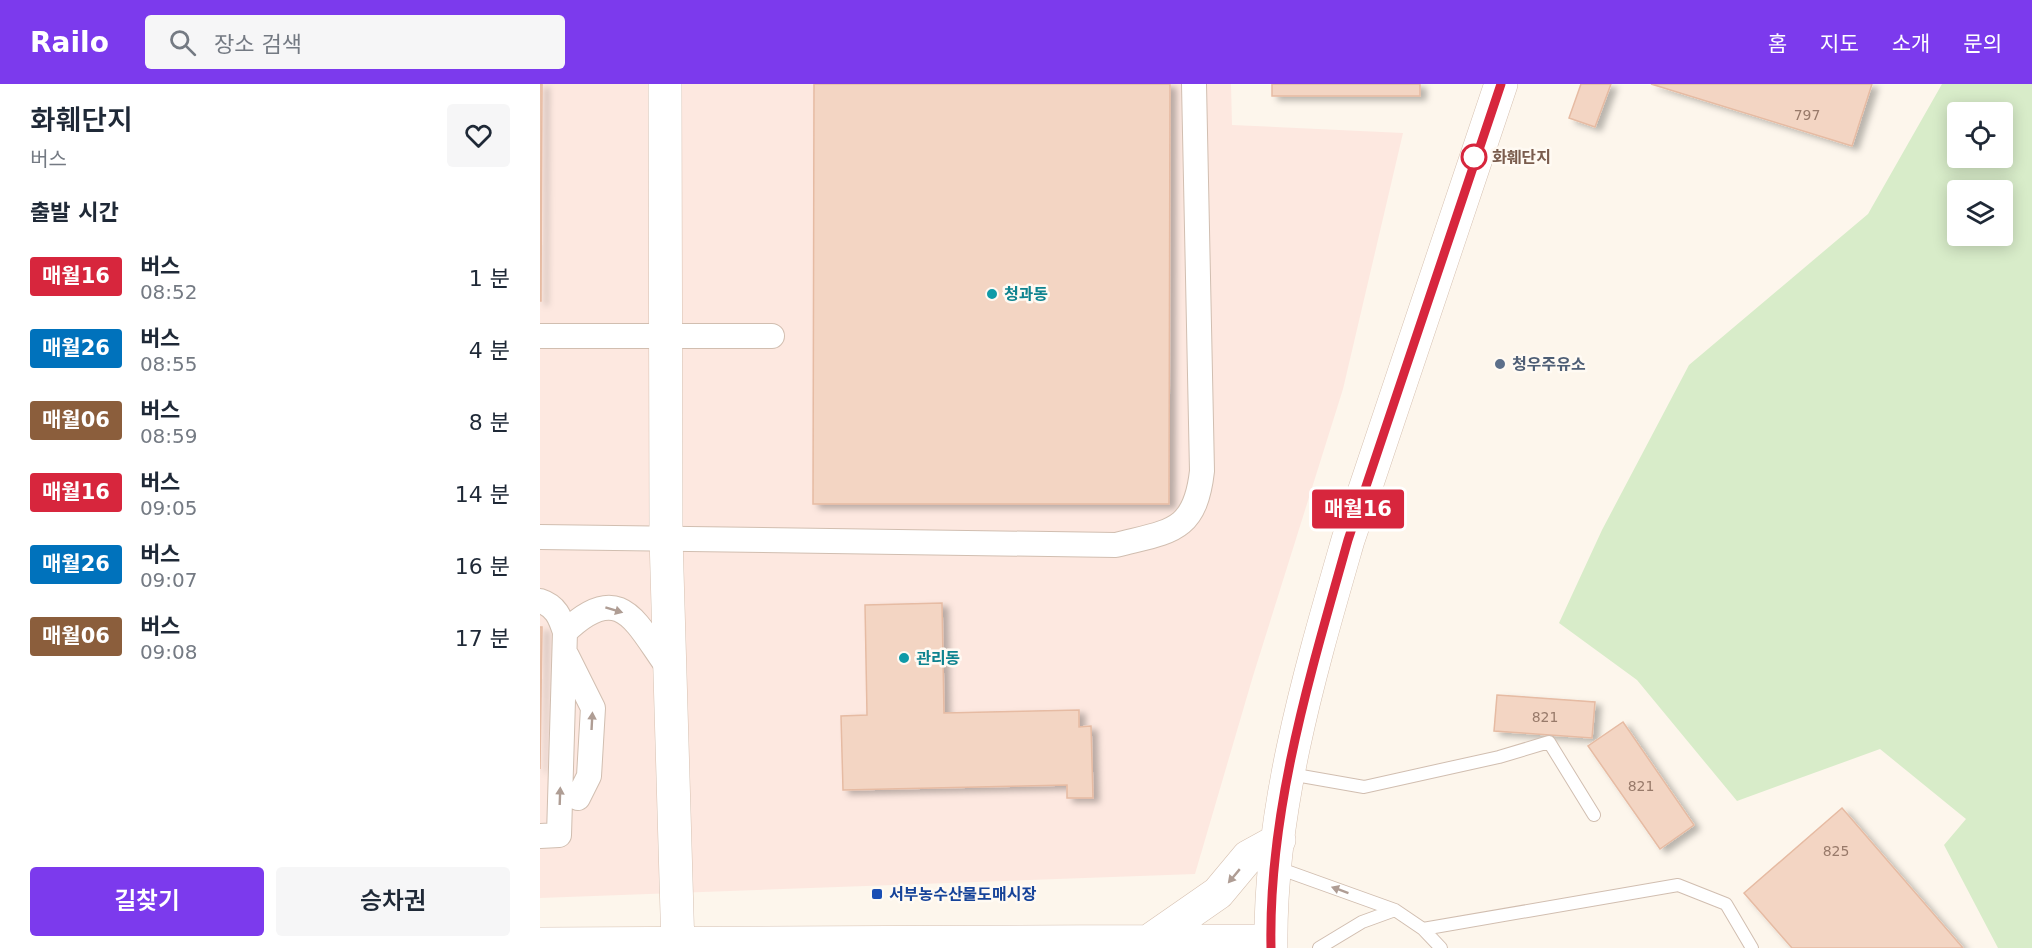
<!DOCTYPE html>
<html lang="ko">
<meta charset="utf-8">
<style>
:root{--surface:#fff;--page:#f6f6f7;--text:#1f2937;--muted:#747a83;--accent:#7c3aed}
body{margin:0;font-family:"DejaVu Sans","Noto Sans KR",sans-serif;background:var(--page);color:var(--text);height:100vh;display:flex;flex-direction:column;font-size:22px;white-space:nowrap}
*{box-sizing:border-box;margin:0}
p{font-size:20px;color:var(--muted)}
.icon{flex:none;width:33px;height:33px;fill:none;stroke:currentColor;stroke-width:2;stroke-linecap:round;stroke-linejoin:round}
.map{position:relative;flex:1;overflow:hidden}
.side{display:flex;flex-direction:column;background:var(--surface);width:540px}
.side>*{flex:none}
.badge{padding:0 12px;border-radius:4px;font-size:21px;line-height:39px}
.buttons{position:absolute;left:1407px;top:18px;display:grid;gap:12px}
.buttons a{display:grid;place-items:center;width:66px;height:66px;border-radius:6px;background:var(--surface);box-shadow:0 3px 15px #0003;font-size:30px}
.map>.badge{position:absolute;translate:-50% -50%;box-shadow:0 0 0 3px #fff}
h2{padding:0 30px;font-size:22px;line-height:54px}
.round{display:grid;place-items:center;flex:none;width:63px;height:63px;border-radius:6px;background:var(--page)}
.headline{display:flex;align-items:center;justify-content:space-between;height:102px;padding:0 30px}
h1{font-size:28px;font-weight:600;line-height:45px}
.button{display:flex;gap:12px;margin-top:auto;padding:12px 30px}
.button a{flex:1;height:69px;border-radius:6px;background:var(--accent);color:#fff;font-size:24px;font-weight:600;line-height:69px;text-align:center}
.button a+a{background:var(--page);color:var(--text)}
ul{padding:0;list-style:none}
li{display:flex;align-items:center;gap:18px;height:72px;padding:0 30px}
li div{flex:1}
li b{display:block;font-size:22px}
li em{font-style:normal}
li .badge{min-width:66px;font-weight:700;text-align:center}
header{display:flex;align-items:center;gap:36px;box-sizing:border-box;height:84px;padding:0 30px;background:var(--accent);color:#fff}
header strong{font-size:28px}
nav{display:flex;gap:33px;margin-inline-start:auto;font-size:21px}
.search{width:420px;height:54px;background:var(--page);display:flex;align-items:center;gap:15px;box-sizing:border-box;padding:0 21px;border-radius:6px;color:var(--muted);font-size:22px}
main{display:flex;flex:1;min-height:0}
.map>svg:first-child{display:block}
.commercial{fill:#fde8e0}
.green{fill:#d8ecc9;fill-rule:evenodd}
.building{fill:#f3d5c3;stroke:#e6bba3;stroke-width:1.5;filter:url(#shadow)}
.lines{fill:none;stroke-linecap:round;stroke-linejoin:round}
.lane-casing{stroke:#d1beb0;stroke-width:14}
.street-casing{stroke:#d1beb0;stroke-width:26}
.secondary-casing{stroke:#d6c0b0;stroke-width:34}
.lane{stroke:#fff;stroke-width:12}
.street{stroke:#fff;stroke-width:24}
.secondary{stroke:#fff;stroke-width:33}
.oneway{fill:#af9d94}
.line-casing{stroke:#fff;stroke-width:14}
.line{stroke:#d7263d;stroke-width:9}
.stop-dot{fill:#fff;stroke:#d7263d;stroke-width:3}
.culture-dot{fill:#0f9aa8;stroke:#fffaf3;stroke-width:2}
.service-dot{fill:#5c6f8a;stroke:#fffaf3;stroke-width:2}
.transit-dot{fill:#1a4fb4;stroke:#fffaf3;stroke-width:2}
.labels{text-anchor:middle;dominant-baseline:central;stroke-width:5;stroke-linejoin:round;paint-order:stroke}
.number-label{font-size:14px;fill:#987a6a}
.stop-label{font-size:16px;font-weight:bold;fill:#7a5c4d;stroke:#fffaf3;text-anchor:start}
.culture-label{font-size:16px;font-weight:bold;fill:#0d838f;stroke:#fffaf3;text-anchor:start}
.service-label{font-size:16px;font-weight:bold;fill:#4e5e75;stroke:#fffaf3;text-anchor:start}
.transit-label{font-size:16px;font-weight:bold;fill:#164399;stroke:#fffaf3;text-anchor:start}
</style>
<header>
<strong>Railo</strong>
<div class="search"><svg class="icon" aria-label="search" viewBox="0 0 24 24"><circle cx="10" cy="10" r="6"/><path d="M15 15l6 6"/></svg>장소 검색</div>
<nav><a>홈</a><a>지도</a><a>소개</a><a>문의</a></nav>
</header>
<main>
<section class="side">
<div class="headline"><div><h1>화훼단지</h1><p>버스</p></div><a class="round"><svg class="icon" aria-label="heart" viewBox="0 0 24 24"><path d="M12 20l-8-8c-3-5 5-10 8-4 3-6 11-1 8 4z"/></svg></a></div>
<h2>출발 시간</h2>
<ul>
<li><span class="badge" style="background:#d7263d;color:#fff">매월16</span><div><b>버스</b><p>08:52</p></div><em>1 분</em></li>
<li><span class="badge" style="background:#0072bc;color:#fff">매월26</span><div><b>버스</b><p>08:55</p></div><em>4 분</em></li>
<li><span class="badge" style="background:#8b5e3c;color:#fff">매월06</span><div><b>버스</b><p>08:59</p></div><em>8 분</em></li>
<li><span class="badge" style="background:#d7263d;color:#fff">매월16</span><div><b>버스</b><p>09:05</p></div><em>14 분</em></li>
<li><span class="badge" style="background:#0072bc;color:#fff">매월26</span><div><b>버스</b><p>09:07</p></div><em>16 분</em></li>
<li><span class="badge" style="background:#8b5e3c;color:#fff">매월06</span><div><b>버스</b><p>09:08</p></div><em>17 분</em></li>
</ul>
<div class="button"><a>길찾기</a><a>승차권</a></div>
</section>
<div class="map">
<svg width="1492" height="864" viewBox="0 0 1492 864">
<defs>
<filter id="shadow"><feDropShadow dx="6" dy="4" stdDeviation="3" flood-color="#0004"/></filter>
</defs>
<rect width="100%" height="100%" fill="#fdf6ec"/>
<path class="commercial" d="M0 0H691L692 41 863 49 803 305 713 592 655 790 0 814Z"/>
<path class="green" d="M1402 0H1492V864H1458L1404 761 1426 735 1340 665 1197 717 1097 596 1019 539 1062 446 1149 281 1328 130ZM1418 28H1462V74H1418ZM1418 106H1462V152H1418Z"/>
<path class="building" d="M0 0H2L1 217H0Z
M274 0H630L629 420H273Z
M732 0H880V12H732Z
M1041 0H1071L1055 43 1029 34Z
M1111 0H1332L1312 62Z
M402 519 404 629 539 626V643L551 642 553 714H527V701L303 706 301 632 327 631 325 521Z
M0 543H2L0 685Z
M957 611 1055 618 1052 654 954 647Z
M1083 638 1154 741 1120 765 1048 662Z
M1302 724 1423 864H1252L1204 809Z"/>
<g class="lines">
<g class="lane-casing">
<path id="lane" d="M750 690 824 703 959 673 1009 658 1054 731
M738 784 855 826 883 845 901 864
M883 845 1138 801 1186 820 1212 864
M779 864 822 838 855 826"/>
</g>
<g class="street-casing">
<path id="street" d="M0 252H232
M0 453 576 461C630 447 655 449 662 387L654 0
M0 517C16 522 20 533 25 548L19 751 0 752
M25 548C82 493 97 542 130 586
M27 572 53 624 49 692 38 714"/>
</g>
<g class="secondary-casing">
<path id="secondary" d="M125 0 126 453 138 864
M609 857 678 809 708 773 739 756
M0 860 731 857
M731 864C729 726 770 588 808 456L961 0"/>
</g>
<use href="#lane" class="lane"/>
<use href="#street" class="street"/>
<use href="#secondary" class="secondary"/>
</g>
<defs><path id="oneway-solid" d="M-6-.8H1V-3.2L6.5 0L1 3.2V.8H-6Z" transform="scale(1.5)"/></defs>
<g class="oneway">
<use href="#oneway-solid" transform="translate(74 526) rotate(17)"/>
<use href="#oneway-solid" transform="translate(52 637) rotate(-87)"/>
<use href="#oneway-solid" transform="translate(20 712) rotate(-88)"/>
<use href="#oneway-solid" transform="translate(694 792) rotate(130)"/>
<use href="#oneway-solid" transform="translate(800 806) rotate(-160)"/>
</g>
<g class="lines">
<g class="line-casing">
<path id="line" d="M731 864C728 726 771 588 808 456L961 0"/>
</g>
<use href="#line" class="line"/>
</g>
<circle class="stop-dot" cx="934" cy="73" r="12"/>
<g class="culture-dot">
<circle cx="452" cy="210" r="6"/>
<circle cx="364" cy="574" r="6"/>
</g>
<circle class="service-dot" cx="960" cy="280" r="6"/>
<rect class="transit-dot" x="331" y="804" width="12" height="12" rx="3"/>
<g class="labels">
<g class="number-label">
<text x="1267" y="31">797</text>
<text x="1005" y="633">821</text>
<text x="1101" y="702">821</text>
<text x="1296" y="767">825</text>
</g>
<g class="stop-label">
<text x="952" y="73">화훼단지</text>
</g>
<g class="culture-label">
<text x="464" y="210">청과동</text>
<text x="376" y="574">관리동</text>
</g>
<g class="service-label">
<text x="972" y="280">청우주유소</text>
</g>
<g class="transit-label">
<text x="349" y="810">서부농수산물도매시장</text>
</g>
</g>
</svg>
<div class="buttons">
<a><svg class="icon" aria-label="locate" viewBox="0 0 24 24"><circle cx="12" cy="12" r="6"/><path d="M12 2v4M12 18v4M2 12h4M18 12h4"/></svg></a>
<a><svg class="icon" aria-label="layers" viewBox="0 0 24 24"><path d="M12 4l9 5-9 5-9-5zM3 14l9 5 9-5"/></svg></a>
</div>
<b class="badge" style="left:818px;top:425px;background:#d7263d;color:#fff">매월16</b>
</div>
</main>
